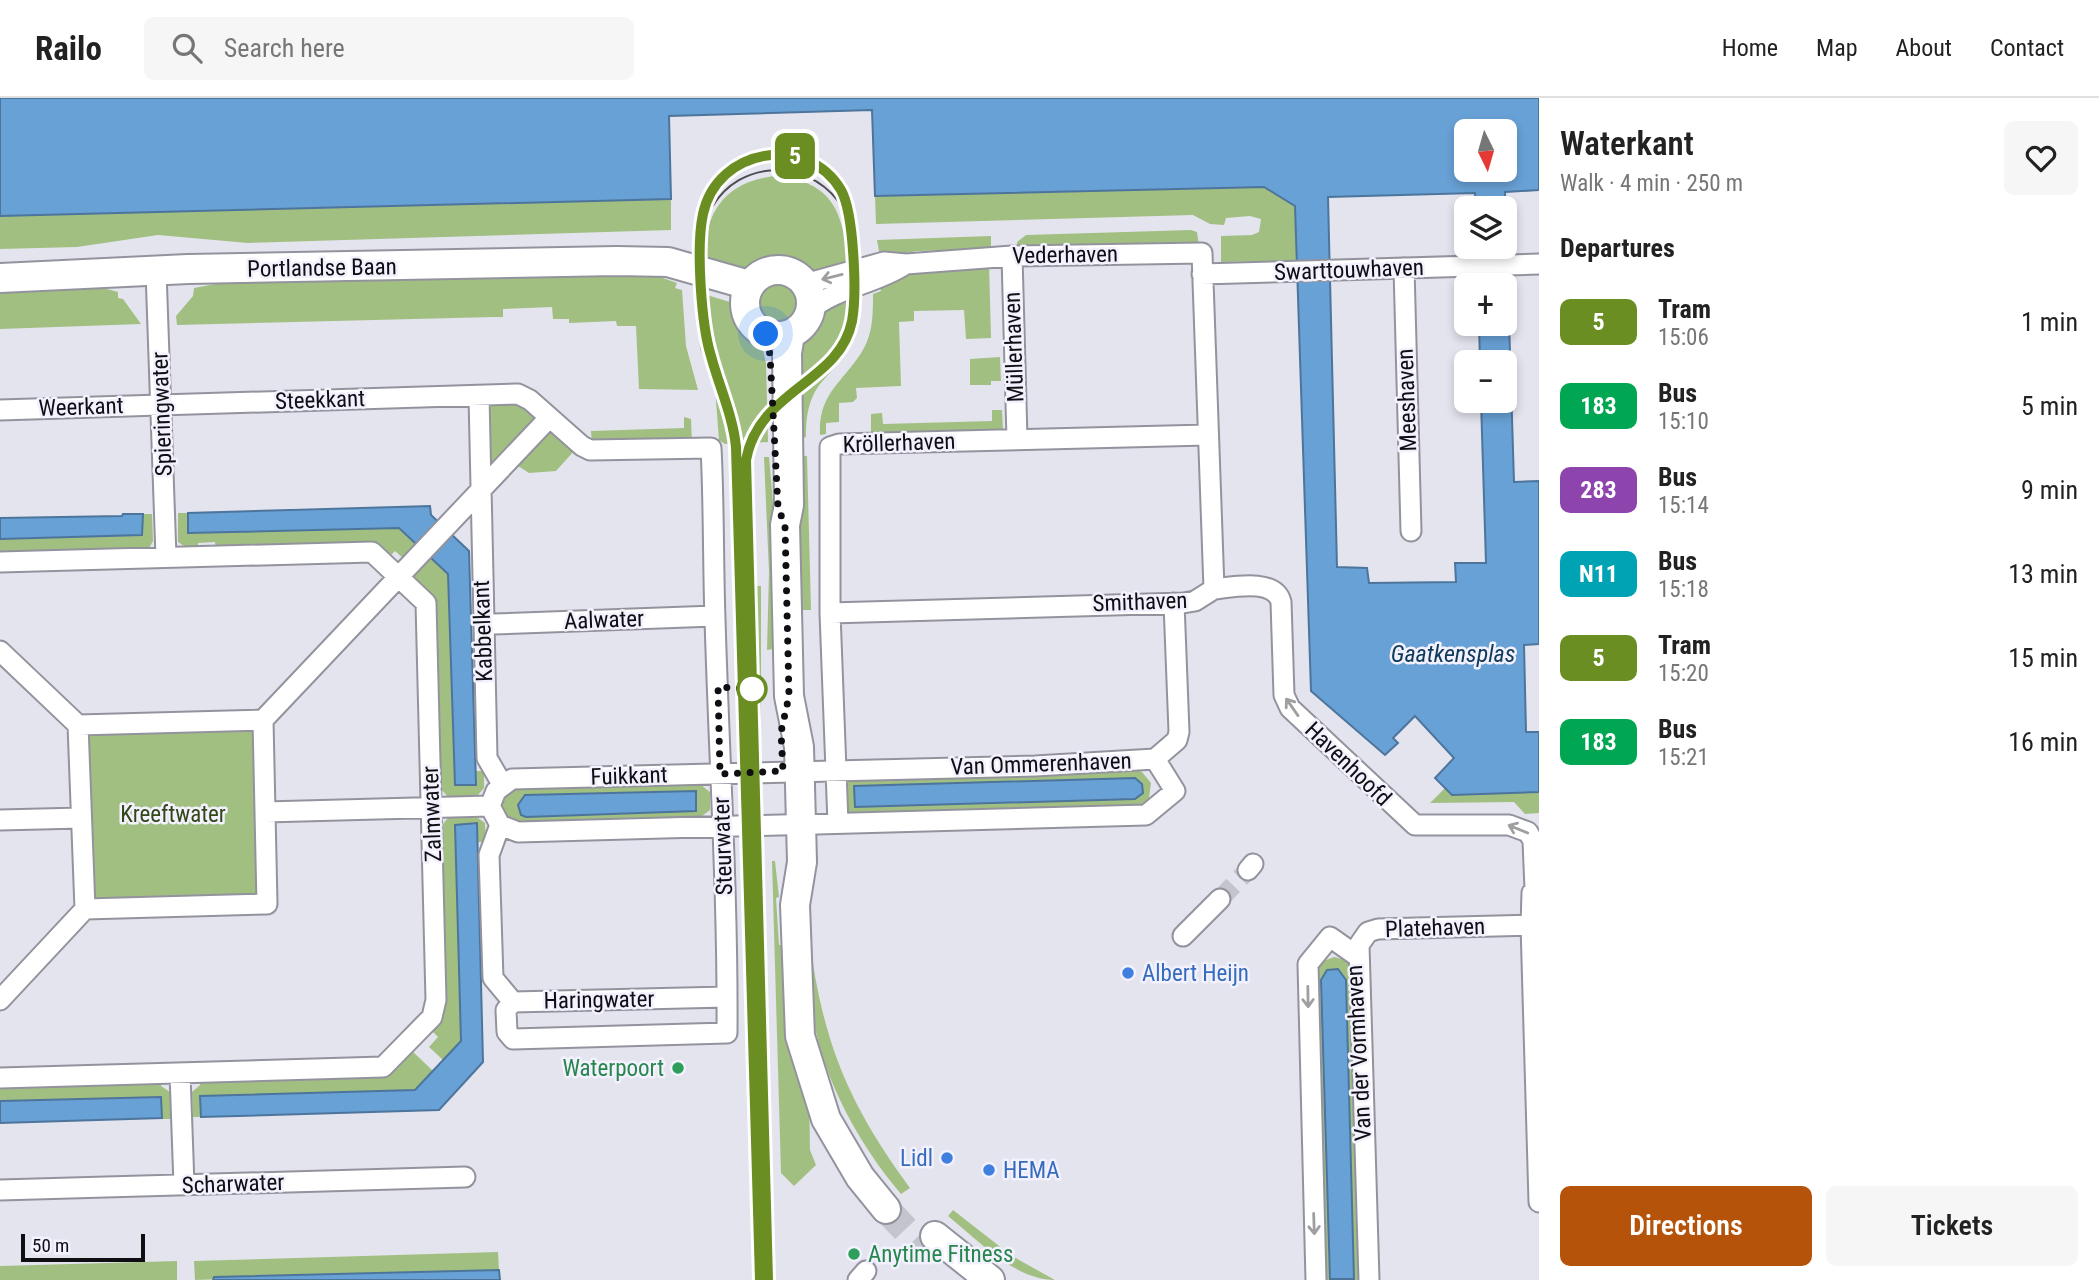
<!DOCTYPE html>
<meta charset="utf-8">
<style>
:root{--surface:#fff;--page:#f6f6f6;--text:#222;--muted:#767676;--line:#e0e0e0;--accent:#b45309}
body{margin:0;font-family:"Roboto Condensed",sans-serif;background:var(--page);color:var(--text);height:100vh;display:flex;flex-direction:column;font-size:26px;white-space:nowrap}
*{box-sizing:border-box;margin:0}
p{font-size:23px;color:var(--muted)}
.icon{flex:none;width:38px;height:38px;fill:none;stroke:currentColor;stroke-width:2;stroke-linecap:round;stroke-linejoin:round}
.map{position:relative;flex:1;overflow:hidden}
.side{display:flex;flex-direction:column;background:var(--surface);width:560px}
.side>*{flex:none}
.badge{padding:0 14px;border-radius:10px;font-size:24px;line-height:46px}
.needle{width:46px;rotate:175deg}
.tools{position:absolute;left:1454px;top:21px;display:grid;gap:14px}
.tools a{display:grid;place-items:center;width:63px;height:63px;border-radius:10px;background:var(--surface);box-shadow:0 4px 10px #0003;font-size:35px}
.scale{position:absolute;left:21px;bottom:18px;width:124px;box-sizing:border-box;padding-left:7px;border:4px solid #0f0f13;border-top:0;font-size:19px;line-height:24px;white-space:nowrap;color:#0f0f13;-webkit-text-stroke:5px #f2f1fd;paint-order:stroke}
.you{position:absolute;width:35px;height:35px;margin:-18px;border:5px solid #fff;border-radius:50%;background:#1a73e8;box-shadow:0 0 0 10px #1a73e833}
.map>.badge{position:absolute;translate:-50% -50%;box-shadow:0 0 0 4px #fff}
h2{padding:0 21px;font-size:26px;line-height:63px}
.round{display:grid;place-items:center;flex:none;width:74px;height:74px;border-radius:10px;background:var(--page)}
.summary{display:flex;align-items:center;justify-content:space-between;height:119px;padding:0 21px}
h1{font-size:33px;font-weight:600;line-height:52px}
.action{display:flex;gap:14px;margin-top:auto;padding:14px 21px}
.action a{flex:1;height:80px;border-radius:10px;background:var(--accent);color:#fff;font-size:28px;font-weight:600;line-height:80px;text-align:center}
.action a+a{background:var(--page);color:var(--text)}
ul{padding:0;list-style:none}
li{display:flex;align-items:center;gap:21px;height:84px;padding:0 21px}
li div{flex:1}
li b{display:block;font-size:26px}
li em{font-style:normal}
li .badge{min-width:77px;font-weight:700;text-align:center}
header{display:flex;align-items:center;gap:42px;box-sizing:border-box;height:98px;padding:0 35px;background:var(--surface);border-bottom:2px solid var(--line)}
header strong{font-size:33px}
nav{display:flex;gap:38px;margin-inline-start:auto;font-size:24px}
.search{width:490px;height:63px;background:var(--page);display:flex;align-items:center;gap:18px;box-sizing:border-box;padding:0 24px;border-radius:10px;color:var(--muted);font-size:26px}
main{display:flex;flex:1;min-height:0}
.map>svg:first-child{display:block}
.green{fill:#a2bf82;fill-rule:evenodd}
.water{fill:#68a1d6;stroke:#4d759c;stroke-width:2;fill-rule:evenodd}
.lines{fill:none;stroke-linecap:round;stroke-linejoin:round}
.street-tunnel{stroke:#c4c4ce;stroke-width:19;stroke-dasharray:19 10;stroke-linecap:butt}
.secondary-tunnel{stroke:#c4c4ce;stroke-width:28;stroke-dasharray:28 14;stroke-linecap:butt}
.street-casing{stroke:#93939e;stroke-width:23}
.secondary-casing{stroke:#93939e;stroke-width:32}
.street{stroke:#fff;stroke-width:19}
.secondary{stroke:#fff;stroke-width:28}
.tram{stroke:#4e4e54;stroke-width:2}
.oneway{stroke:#9f9fa1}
.line-casing{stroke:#fff;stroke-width:16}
.line{stroke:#6b8e23;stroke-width:10}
.walk{stroke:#0f0f13;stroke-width:7;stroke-dasharray:0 12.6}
.stop-dot{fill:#fff;stroke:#6b8e23;stroke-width:3.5}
.shop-dot{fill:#3f7fe0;stroke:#f2f1fd;stroke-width:2.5}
.leisure-dot{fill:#2e9e5b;stroke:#f2f1fd;stroke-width:2.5}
.labels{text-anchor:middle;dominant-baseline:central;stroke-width:5;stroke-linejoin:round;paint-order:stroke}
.street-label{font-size:23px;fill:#0f0f13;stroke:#f2f1fd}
.park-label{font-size:23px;fill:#334717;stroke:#f2f1fd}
.shop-label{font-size:23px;fill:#366cbe;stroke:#f2f1fd;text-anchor:start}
.leisure-label{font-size:23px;fill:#27864d;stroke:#f2f1fd;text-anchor:end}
.water-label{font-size:24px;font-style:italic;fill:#0d395b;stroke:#f2f1fd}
</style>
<header>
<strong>Railo</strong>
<div class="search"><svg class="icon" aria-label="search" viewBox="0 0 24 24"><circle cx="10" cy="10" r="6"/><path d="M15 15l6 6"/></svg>Search here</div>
<nav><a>Home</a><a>Map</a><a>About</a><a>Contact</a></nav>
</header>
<main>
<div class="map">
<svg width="1539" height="1182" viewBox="0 0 1539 1182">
<rect width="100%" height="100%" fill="#e4e4ef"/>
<path class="green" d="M777 78C838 85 843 119 849 171L811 177 784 167 766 168 746 175 705 167C702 116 725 82 777 78Z
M1264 89 1295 108 1297 163 1221 164V138L1252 137 1259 134 1261 121 1250 118 1226 120 1224 127 1210 126 1193 117 876 126 875 98Z
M671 101V132L248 145 158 137 77 149 0 151V118Z
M1191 132 1197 134 1199 147 1018 151 1017 144 1026 137Z
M991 138V151L918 153 880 159 877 142Z
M989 166 991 240 966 241 964 212 914 213V223L899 224 901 288 856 290 857 300 853 304 839 305V324L826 325V336L820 337C818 293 845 284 864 250 873 234 873 214 873 196L881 193 879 187 926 171Z
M643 173 677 185 675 190 682 192 686 248 698 292 639 291 636 228H617L616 223 569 225V221H553L552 209 503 211V219H494L177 227 176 218 193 198 194 190 248 180Z
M757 206a21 21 0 1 1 42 0a21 21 0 1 1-42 0Z
M0 188H96L118 194V200L123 201 141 226 0 231Z
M697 194 730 204 752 239 762 248 766 265 768 344 725 346 719 342 715 290 700 251Z
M859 194C859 208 861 224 855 238 836 284 806 276 806 339L794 343 798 242 818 216Z
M1000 259 1001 283H991V287H970V261Z
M521 305 574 353 556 373 529 375 515 366 489 367 488 306Z
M992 312H1002L1003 331 871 335V316L882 315 883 326 992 323Z
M684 319 691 321 692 345 592 347 591 333 684 330Z
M795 358H807L811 512H802L794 475Z
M764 359H769L776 439 770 454 773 551 767 552 769 474Z
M178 415H188V435L399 430 418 448 405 462 395 453 388 460 216 451 215 444 198 445V452L184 453V448L178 444Z
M143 416H152L153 443 147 454 0 458V441L142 437Z
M428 458 448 476 455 687H475V673H484V690L477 698 448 699 441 691H437L432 511 408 480Z
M733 488H761V639H737Z
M254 631 257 796 93 800 88 636Z
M1133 671 1142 674 1151 685 1149 700 1140 708 852 718 845 712 844 687 847 682ZM1135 680 1142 686 1143 695 1135 701 855 709 854 688Z
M701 683V687L710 694V712L702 718V723L519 728 506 724C499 706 498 701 513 688Z
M1445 690 1452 697 1539 694V715L1525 716 1514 704 1430 705Z
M448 720H478L485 725 486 744H477V725L455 728 461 943 443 962 429 949 438 939 430 931 438 727H442Z
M772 763H775L779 799 776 800 779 847H788L809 991 810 1052 816 1067 794 1088 781 1075Z
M809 837C822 942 847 1004 910 1090L901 1096C857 1044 820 976 811 907 808 884 809 860 809 837Z
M1334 859 1350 863 1355 871 1363 1182H1322L1313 879 1318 865ZM1338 871 1354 1180 1330 1181 1321 882 1328 872Z
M411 952 433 973 415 992 201 998V1019H193L192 994 200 987V981L381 976Z
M161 982V988L170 994V1021H162L161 999 0 1003V987Z
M953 1112 1012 1158 1055 1182C1015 1182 979 1143 948 1118Z
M498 1154 499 1172 195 1182 194 1163Z
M177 1163V1182H0V1168Z"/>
<path class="water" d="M0 0H1539V92L1505 94 1514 384 1539 383V546L1524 547 1526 634H1539V694L1452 697 1435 680 1454 660 1415 618 1393 640 1398 645 1385 657 1311 593 1295 108 1264 89 875 98 872 12 669 18 671 101 0 118ZM1466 33H1505V72H1466ZM1475 95 1476 110H1505V149H1477L1478 187H1505V226H1479L1480 264H1505V303H1481L1486 465H1455L1456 484 1369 485 1367 470 1337 469 1328 99Z
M430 408 431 417 469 453 476 687H455L448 476 399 430 188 435V415Z
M123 416H143L142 437 0 441V420L122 418Z
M1135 680 1142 686 1143 695 1135 701 855 709 854 688Z
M696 693V713L526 719 521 717 518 707 525 697Z
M477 725 483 964 439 1012 201 1019 200 998 415 992 461 943 455 727Z
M1338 871 1346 882 1354 1181H1330L1321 882 1327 872Z
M161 999 162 1020 0 1025V1003Z
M499 1172 500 1182H213L214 1179Z"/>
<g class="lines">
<path class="street-tunnel" d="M1220 801 1248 772"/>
<path class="secondary-tunnel" d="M886 1111 925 1152"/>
<g class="street-casing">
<path id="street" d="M1012 158 1017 341
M1404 170 1411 433
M156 173 166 459
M1202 176 1539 166
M805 186 884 164 906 166 1012 158 1202 155 1214 491 1195 503 1183 505 830 515
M810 212C838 189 876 186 906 166
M479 298 487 660 502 686
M0 312 518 296 530 302 582 348 590 352 711 350C714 407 713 464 715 521 719 659 728 797 727 935L513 941 507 934 506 912 513 904 727 899
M0 464 372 454 426 505 436 902 432 919 383 969 0 980
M1214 491C1233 489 1275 480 1281 504L1284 597 1290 610 1415 727H1509L1528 734 1533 743 1535 791
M494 526 715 518
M0 553 78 627
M263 622 267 806 85 811 78 627Z
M263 622 549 320
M1155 661 1175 693 1146 717 518 734 500 727 490 708 496 693 512 681 1035 668Z
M1155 661 1177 642 1179 634 1174 505
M265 714 490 708
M0 722 81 720
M838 725 830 515V349L839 346 1207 337
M500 727 489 757 493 880 513 904
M1248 772 1253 766
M1539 791 1532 795 1531 827 1539 1104
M1183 838 1220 801
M0 902 85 811
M180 976 184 1087
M0 1092 465 1079
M858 1182 866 1173
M1316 1182 1308 866 1330 839 1357 858
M1369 1182 1359 847 1368 834 1378 831 1531 827"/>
</g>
<g class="secondary-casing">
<path id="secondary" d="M745 205a33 33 0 1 1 66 0a33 33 0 1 1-66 0Z
M0 180 188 171 617 163 668 164 749 187
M790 236 787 255 789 407 785 427 789 598 799 649 802 764 795 807 800 938 826 1021 860 1079 886 1111
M935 1138 990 1182"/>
</g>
<use href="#street" class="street"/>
<use href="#secondary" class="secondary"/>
<path class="tram" d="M712 109C740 62 805 60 838 103
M702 150 705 231 733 330 737 380
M702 159C701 139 700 119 708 101 735 38 832 43 849 111 857 146 859 228 836 256 805 294 756 308 746 362L768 1182"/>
</g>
<defs><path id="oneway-shaft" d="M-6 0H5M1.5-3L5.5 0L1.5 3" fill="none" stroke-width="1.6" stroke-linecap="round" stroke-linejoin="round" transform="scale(1.75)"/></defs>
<g class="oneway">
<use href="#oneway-shaft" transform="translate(832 179) rotate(166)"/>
<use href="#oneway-shaft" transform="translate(1292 609) rotate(-125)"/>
<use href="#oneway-shaft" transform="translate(1518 731) rotate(-158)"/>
<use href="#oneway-shaft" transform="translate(1308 899) rotate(89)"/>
<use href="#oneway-shaft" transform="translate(1314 1126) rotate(88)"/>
</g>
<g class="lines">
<g class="line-casing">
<path id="line" d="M760 1182 736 349C733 318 719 288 711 258 701 226 696 148 703 116 717 50 807 35 841 92 854 115 857 196 852 223 840 285 759 291 746 362L768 1182"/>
</g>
<use href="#line" class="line"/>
<path class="walk" d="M752 591 718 589 720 676 783 673 781 634 789 598 785 428 778 409 770 257 766 236"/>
</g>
<circle class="stop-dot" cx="752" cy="591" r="14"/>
<g class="shop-dot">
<circle cx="1128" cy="875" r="7"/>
<circle cx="947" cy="1060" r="7"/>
<circle cx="989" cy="1072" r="7"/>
</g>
<g class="leisure-dot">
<circle cx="678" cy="970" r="7"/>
<circle cx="854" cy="1156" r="7"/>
</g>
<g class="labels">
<g class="street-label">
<text transform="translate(1065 157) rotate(-1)">Vederhaven</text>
<text transform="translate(322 170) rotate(-1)">Portlandse Baan</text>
<text transform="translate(1349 172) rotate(-2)">Swarttouwhaven</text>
<text transform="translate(1014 249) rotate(-92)">Müllerhaven</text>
<text transform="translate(320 302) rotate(-2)">Steekkant</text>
<text transform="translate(1407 302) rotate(-92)">Meeshaven</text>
<text transform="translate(81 309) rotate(-2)">Weerkant</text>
<text transform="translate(162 316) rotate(-92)">Spieringwater</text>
<text transform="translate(899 345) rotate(-2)">Kröllerhaven</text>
<text transform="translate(1140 504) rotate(-2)">Smithaven</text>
<text transform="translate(604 522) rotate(-2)">Aalwater</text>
<text transform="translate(483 533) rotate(-92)">Kabbelkant</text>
<text transform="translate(1041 666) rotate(-2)">Van Ommerenhaven</text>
<text transform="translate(1348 666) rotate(44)">Havenhoofd</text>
<text transform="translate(629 678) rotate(-2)">Fuikkant</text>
<text transform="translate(432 716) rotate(-92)">Zalmwater</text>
<text transform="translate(723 748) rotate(-92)">Steurwater</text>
<text transform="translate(1435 830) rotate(-2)">Platehaven</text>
<text transform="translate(599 902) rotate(-1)">Haringwater</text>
<text transform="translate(1359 955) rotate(-93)">Van der Vormhaven</text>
<text transform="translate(233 1086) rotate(-2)">Scharwater</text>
</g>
<g class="park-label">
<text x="173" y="716">Kreeftwater</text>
</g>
<g class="shop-label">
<text x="1142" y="875">Albert Heijn</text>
<text x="933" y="1060" text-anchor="end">Lidl</text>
<text x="1003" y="1072">HEMA</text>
</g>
<g class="leisure-label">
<text x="664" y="970">Waterpoort</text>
<text x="868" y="1156" text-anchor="start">Anytime Fitness</text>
</g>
<g class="water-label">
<text x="1453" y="556">Gaatkensplas</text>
</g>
</g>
</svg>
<div class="tools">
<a><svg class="needle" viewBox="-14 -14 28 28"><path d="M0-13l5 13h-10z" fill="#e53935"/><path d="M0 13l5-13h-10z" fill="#767676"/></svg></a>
<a><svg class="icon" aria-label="layers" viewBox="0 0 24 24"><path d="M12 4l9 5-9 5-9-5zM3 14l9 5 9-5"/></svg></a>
<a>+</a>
<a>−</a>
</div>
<div class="scale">50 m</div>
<div class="you" style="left:766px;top:236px"></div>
<b class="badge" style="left:795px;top:58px;background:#6b8e23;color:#fff">5</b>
</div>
<section class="side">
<div class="summary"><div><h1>Waterkant</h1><p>Walk · 4 min · 250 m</p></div><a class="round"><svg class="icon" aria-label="heart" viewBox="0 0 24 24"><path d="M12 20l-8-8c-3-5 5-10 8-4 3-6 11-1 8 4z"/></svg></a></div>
<h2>Departures</h2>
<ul>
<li><span class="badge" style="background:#6b8e23;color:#fff">5</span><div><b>Tram</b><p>15:06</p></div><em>1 min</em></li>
<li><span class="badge" style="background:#00a651;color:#fff">183</span><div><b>Bus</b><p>15:10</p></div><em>5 min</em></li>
<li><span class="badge" style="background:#8e44ad;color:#fff">283</span><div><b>Bus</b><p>15:14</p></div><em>9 min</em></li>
<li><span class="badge" style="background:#00a3b4;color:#fff">N11</span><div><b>Bus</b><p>15:18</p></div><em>13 min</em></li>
<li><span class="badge" style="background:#6b8e23;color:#fff">5</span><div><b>Tram</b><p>15:20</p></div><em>15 min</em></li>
<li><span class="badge" style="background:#00a651;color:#fff">183</span><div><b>Bus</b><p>15:21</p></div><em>16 min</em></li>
</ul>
<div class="action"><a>Directions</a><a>Tickets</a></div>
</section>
</main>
